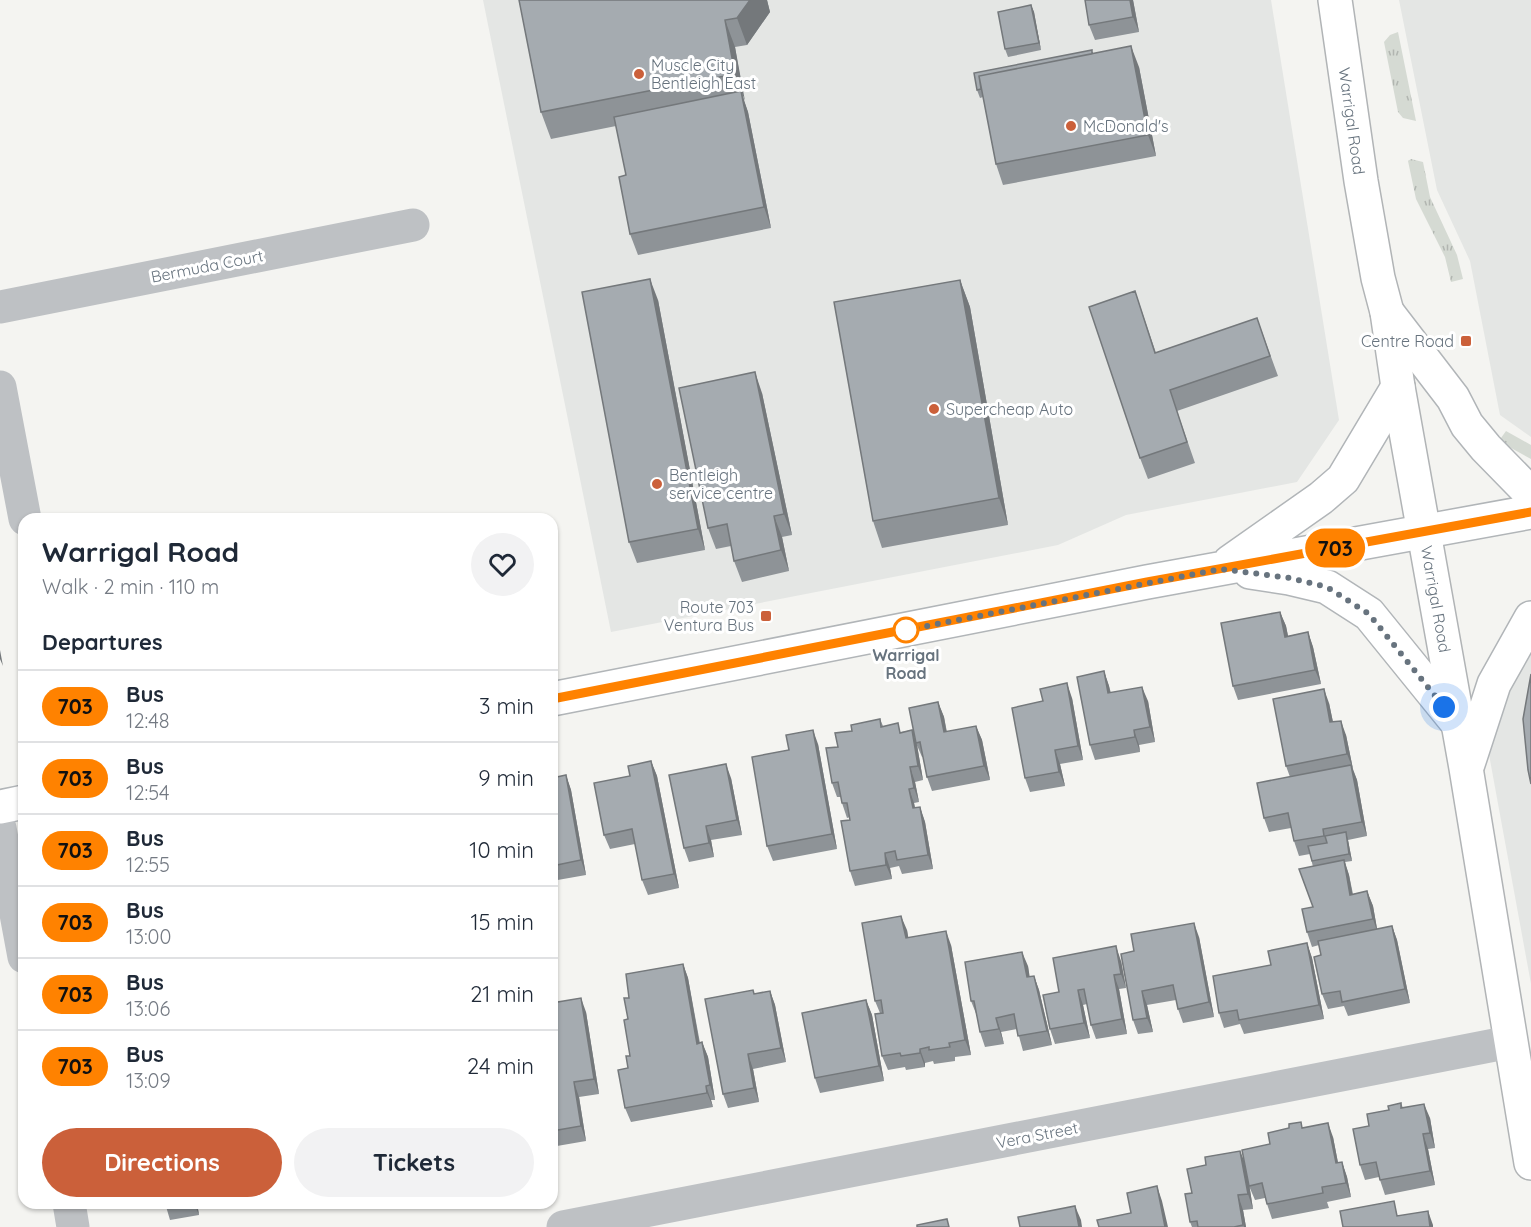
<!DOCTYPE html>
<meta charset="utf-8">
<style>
:root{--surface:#fff;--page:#f2f2f3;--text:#1f2937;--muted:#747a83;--line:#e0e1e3;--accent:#cb603a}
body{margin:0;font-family:Quicksand,sans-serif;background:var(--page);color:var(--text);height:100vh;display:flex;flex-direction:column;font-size:22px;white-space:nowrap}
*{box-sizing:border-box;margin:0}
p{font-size:20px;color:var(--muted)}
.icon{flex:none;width:33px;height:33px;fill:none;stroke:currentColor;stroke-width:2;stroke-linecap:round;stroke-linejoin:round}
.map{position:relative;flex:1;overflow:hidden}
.details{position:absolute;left:18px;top:513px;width:540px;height:696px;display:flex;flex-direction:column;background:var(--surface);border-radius:18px;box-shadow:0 2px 4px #0004}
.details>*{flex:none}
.badge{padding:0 12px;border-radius:20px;font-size:21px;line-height:39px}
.you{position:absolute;width:30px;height:30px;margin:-15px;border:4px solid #fff;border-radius:50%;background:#1a73e8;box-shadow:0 0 0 9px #1a73e833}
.map>.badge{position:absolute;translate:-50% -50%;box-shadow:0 0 0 3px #fff}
h2{padding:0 24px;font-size:22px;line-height:54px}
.round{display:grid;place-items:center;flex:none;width:63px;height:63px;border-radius:32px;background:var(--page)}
.overview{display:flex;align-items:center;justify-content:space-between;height:102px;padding:0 24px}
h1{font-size:28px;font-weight:800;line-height:45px}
.button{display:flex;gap:12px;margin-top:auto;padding:12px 24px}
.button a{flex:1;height:69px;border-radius:36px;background:var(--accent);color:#fff;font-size:24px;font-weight:800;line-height:69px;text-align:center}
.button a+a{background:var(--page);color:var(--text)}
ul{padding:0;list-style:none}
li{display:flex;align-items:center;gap:18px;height:72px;padding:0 24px;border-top:2px solid var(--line)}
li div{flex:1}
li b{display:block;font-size:22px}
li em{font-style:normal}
li .badge{min-width:66px;font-weight:700;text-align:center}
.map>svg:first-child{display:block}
.built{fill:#e4e6e4}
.grass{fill:url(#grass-tufts)}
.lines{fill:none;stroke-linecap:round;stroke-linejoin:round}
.major-casing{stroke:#b1b5b8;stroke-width:36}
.highway-casing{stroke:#b1b4b6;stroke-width:36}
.minor{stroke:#bec1c4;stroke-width:33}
.major{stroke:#fff;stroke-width:33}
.highway{stroke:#fff;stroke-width:33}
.wall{fill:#8e9397}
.shaded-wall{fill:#74787b}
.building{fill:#a5abb0;stroke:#74787b;stroke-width:1.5}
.line-casing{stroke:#fff;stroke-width:14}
.line{stroke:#ff8200;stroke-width:9}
.walk{stroke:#67737e;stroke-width:6;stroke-dasharray:0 10.8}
.poi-dot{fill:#cb603a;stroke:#fff;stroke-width:2}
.stop-dot{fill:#fff;stroke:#ff8200;stroke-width:3}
.labels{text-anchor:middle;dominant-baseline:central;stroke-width:6;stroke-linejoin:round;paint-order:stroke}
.poi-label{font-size:16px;fill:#67737e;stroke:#fff;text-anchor:start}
.street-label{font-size:16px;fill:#67737e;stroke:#fff}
.stop-label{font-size:16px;font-weight:bold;fill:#67737e;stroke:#fff}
</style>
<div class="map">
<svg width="1531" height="1227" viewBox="0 0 1531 1227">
<defs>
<pattern id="grass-tufts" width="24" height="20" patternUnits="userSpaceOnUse" patternTransform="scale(1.5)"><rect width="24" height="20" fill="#d5dad3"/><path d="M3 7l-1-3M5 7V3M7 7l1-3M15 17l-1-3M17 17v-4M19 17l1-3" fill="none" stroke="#b1b5b0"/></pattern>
</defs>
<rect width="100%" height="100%" fill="#f4f4f1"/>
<path class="built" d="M483 0H1271L1339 420 1297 482 1126 515 1058 545 611 632Z
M1399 0H1531V437L1500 415 1470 261 1437 190Z
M1531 643V984L1488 749 1502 696Z"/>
<path class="grass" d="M1398 32 1416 121 1403 118 1398 112 1384 42 1390 35Z
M1411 159 1423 162 1430 197 1457 255 1463 279 1451 282 1445 257 1416 199 1408 161Z
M1506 431 1531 445V459L1502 443 1501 438Z"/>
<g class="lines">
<g class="major-casing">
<path id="major" d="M1387 312 1453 398 1467 425 1486 448 1531 494
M1230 562 1321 498 1343 479 1398 387
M1250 572 1289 578 1327 587 1369 614 1459 725
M552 699 1147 582 1531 512
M1468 764 1494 684 1531 618
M0 807 24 802"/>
</g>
<g class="highway-casing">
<path id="highway" d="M1335 0 1361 181 1378 278 1387 312 1398 387 1466 768 1531 1163"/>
</g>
<path class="minor" d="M0 307 413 225
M0 387 25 519
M0 828 24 957
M69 1203 73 1227
M563 1227 1510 1042"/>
<use href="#major" class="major"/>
<use href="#highway" class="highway"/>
</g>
<path class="wall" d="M519 0H767L770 12 747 45 735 47 744 101 748 112 771 228 638 255 630 234 626 175 616 126 551 139 541 112Z
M1085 0H1133L1139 32 1095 40 1089 25Z
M1031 5 1034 12 1041 50 1008 57 1005 49Z
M1093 54 1139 67 1156 156 1003 185 996 164 983 97 980 98 977 90Z
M960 280 970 307 1008 525 882 548 873 521Z
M1135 291 1156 353 1257 318 1278 376 1177 411 1195 463 1148 479 1140 458Z
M658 300 705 550 637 563 629 542Z
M762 393 792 535 782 537 789 571 742 582 734 561 731 546 716 549 708 528Z
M1280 612 1286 626 1288 636 1308 632 1313 647 1321 684 1238 700 1233 686Z
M1104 671 1109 686 1111 693 1148 701 1155 742 1139 745 1140 752 1095 760 1090 745Z
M1072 698 1083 760 1060 764 1065 786 1030 792 1025 778Z
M938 702 944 717 947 732 976 726 982 740 990 780 932 791 927 777 923 757H922L916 743Z
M1329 703 1333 722 1346 735 1353 769 1357 780 1367 836 1348 840 1352 861 1345 862 1349 875 1353 894 1367 891 1373 906 1377 929 1392 926 1397 940 1410 1003 1348 1016 1344 1006 1328 1009 1322 994 1321 955 1319 945 1312 947 1307 932 1313 907V867L1310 854 1299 856 1294 841 1291 828 1269 832 1264 818 1290 777 1286 766Z
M880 719 883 726 901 732 912 730 917 745 923 780 915 782 919 802 914 803 915 808 920 807 925 822 933 869 902 874 899 866 890 868 892 879 855 886 850 871V817L847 818 842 803 841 797H837L832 783 838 747 852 731Z
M818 744 837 849 773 861 767 846 789 750Z
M651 761 657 776 679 888 648 895 642 880 635 844 610 849 604 835 630 776Z
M566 775 571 790 586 875 552 881V778Z
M731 778 742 835 711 840 714 857 689 862 684 848Z
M907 930 908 938 951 945 971 1055 955 1057V1061L934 1064 933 1061 925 1063V1067L906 1070 905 1067 888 1070 882 1056 880 1013 875 1001Z
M1199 937 1214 1017 1183 1023 1178 1009 1176 1000 1147 1005 1153 1032 1138 1034 1133 1020 1121 954Z
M1307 943 1312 958 1324 1019 1244 1034 1240 1024 1224 1028 1219 1013 1271 965Z
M1121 961 1126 988 1119 989 1127 1034 1096 1039 1091 1025 1087 1004 1083 1005 1090 1038 1055 1044 1050 1029 1059 992Z
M683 964 688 978 700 1043 702 1042 708 1057 715 1100H711L713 1107 631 1122 625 1108 628 1068 630 1056 628 1019Z
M1028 966 1029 976H1034L1039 990 1052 1045 1023 1051 1017 1029 1001 1032 1004 1044 985 1047 980 1032 977 1016 971 1001Z
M770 991 775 1005 786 1062 753 1069 759 1102 728 1108 723 1094 755 994Z
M866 1000 872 1015 884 1081 820 1093 815 1078Z
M552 1003 586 1012 599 1094 579 1097 586 1141 557 1146 556 1141H552Z
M1401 1103 1403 1108 1430 1118 1435 1148 1428 1149 1435 1185 1385 1195 1379 1177 1365 1180 1360 1165 1369 1126 1389 1110Z
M1303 1128 1333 1137 1338 1163 1342 1162 1347 1177 1351 1197 1327 1202 1329 1208 1272 1219 1265 1198 1255 1200 1249 1186 1248 1177 1253 1209 1243 1210 1246 1227H1192L1190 1222 1192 1193Z
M165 1203H197L199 1215 170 1220Z
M237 1203H245L239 1206Z"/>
<path class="shaded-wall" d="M750 0H767L770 12 747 45 737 18Z
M1130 0H1133L1139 32 1133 17Z
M1031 5 1034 12 1041 50 1039 43Z
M725 20 735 47 745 101 735 74Z
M1131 46 1139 67 1156 156 1148 135Z
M741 91 748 112 771 228 764 207Z
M650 279 658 300 705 550 698 529Z
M960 280 970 307 1008 525 999 498Z
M755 372 762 393 792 535 784 514Z
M774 516 782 537 789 571 781 550Z
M1280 612 1286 626 1291 651 1285 637Z
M1308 632 1313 647 1321 684 1315 670Z
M0 650 3 666 0 659Z
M1104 671 1109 686 1113 708 1108 693Z
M1067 683 1072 698 1083 760 1078 746Z
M1142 687 1148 701 1155 742 1150 727Z
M1324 689 1329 703 1336 737 1330 722Z
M938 702 944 717 949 747 944 732Z
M1341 721 1346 735 1353 769 1347 754Z
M976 726 982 740 990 780 984 766Z
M813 730 818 744 837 849 832 834Z
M912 730 917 745 923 780 918 766Z
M1134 730 1139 745 1140 752 1135 737Z
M1055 750 1060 764 1065 786 1059 772Z
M651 761 657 776 679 888 674 874Z
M726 764 731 778 742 835 737 820Z
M1351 765 1357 780 1367 836 1362 822Z
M910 767 915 782 919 802 914 788Z
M566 775 571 790 586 875 581 860Z
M909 789 914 803 918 823 913 808Z
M920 807 925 822 933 869 928 855Z
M706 826 711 840 714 857 709 843Z
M1346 832 1348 840 1352 861 1349 854Z
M885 853 890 868 892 879 886 865Z
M1344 860 1349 875 1355 909 1350 895Z
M1367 891 1373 906 1378 934 1373 919Z
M901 916 907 930 911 953 906 938Z
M1194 923 1199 937 1214 1017 1209 1002Z
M1392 926 1397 940 1410 1003 1405 989Z
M946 931 951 945 971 1055 965 1040Z
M1307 943 1312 958 1324 1019 1319 1005Z
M1116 946 1121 961 1126 988 1121 974Z
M1022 952 1028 966 1032 991 1027 977Z
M683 964 688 978 702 1058 697 1044Z
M1114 975 1119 989 1127 1034 1122 1019Z
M1034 976 1039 990 1052 1045 1047 1031Z
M1078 990 1083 1005 1090 1038 1084 1023Z
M770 991 775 1005 786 1062 781 1048Z
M1142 991 1147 1005 1153 1032 1147 1018Z
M581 998 586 1012 599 1094 594 1079Z
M866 1000 872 1015 884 1081 879 1066Z
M996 1018 1001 1032 1004 1044 999 1029Z
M702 1042 708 1057 715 1100 710 1085Z
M920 1049 925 1063V1067L920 1053Z
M748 1054 753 1069 759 1102 754 1088Z
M574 1082 579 1097 586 1141 581 1126Z
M706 1086 711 1100 713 1107 707 1093Z
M1424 1104 1430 1118 1435 1148 1430 1133Z
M1328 1123 1333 1137 1341 1178 1336 1163Z
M1423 1134 1428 1149 1435 1185 1430 1171Z
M1240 1151 1246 1165 1253 1209 1248 1194Z
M1342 1162 1347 1177 1351 1197 1346 1183Z
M1157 1186 1162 1201 1168 1227H1165Z
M1238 1195 1243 1210 1246 1227H1244Z
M194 1203H197L199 1215Z
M1075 1206 1081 1220 1082 1227H1079Z
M1428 1211 1433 1225V1227H1430Z"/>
<path class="building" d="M519 0H750L737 18 725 20 735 74 541 112Z
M1085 0H1130L1133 17 1089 25Z
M1031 5 1039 43 1005 49 998 12Z
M1131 46 1148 135 996 164 979 76Z
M1092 50V54L979 76 981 89 977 90 974 73Z
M741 91 764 207 630 234 619 177 626 175 614 117Z
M650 279 698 529 629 542 582 292Z
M960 280 999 498 873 521 834 302Z
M1135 291 1155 353 1257 318 1270 356 1170 390 1187 442 1140 458 1089 307Z
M755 372 784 514 774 516 781 550 734 561 727 524 708 528 679 388Z
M1280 612 1285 637 1308 632 1315 670 1233 686 1221 623Z
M1104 671 1108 693 1142 687 1150 727 1134 730 1135 737 1090 745 1077 677Z
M1531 674V784L1528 770 1523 719Z
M1067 683 1078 746 1055 750 1059 772 1025 778 1012 708 1043 701 1040 689Z
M1324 689 1330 722 1341 721 1347 754 1286 766 1273 699Z
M938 702 944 732 976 726 984 766 927 777 920 742 916 743 909 708Z
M880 719 881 727 898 723 900 733 912 730 918 766 910 767 914 788 909 789 913 808 920 807 928 855 897 860 895 851 885 853 886 865 850 871 841 821 850 820 847 803H842L838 782 832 783 826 748 838 747 835 733 852 731 851 725Z
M813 730 832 834 767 846 752 757 789 750 786 735Z
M651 761 674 874 642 880 632 829 604 835 594 783 630 776 628 766Z
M726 764 737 820 706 826 709 843 684 848 669 775Z
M1351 765 1362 822 1323 829 1324 836 1294 841 1288 813 1264 818 1257 783Z
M566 775 581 860 552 866V778Z
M1346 832 1349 854 1312 861 1308 846 1327 843 1325 836Z
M1344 860 1350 895 1367 891 1373 919 1307 932 1302 909 1313 907 1299 869Z
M901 916 906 938 946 931 965 1040 949 1043 950 1047 929 1050V1047L920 1049V1053L901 1056 900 1053 882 1056 875 1014 883 1013 881 1000 875 1001 862 923Z
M1194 923 1209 1002 1178 1009 1173 985 1142 991 1147 1018 1133 1020 1121 954 1134 951 1131 934Z
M1392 926 1405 989 1342 1002 1340 991 1322 994 1314 957 1321 955 1318 941Z
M1307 943 1319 1005 1239 1020 1237 1010 1219 1013 1213 976 1271 965 1268 951Z
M1116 946 1121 974 1114 975 1122 1019 1091 1025 1084 989 1078 990 1084 1023 1050 1029 1043 995 1059 992 1053 958Z
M1022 952 1027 977 1034 976 1047 1031 1018 1036 1014 1014 996 1018 999 1029 980 1032 974 1001H971L965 962Z
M683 964 697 1044 702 1042 710 1085 706 1086 707 1093 625 1108 618 1070 628 1068 626 1056H630L624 1020 628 1019 624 998H629L626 974Z
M753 990 754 994 770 991 781 1048 748 1054 754 1088 723 1094 705 999Z
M581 998 594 1079 574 1082 581 1126 552 1131V1003Z
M866 1000 879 1066 815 1078 802 1013Z
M1401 1103V1108L1424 1104 1430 1133 1423 1134 1430 1171 1380 1180 1376 1162 1360 1165 1353 1129 1369 1126 1367 1114 1389 1110 1388 1106Z
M1301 1122 1302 1128 1328 1123 1336 1163 1342 1162 1346 1183 1322 1187 1323 1193 1267 1204 1262 1183 1249 1186 1242 1150 1270 1144 1268 1133 1289 1128V1124Z
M1240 1151 1248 1194 1238 1195 1243 1225 1234 1227H1198L1197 1221 1190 1222 1185 1194 1192 1193 1187 1169 1206 1165 1205 1157Z
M1157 1186 1165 1227H1099L1097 1220 1131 1213 1127 1193Z
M1394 1201 1397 1216 1428 1211 1430 1227H1343L1340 1211Z
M165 1203H178L165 1205Z
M1075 1206 1079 1227H1020L1018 1217Z
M947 1219 949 1227H917V1225Z"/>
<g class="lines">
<g class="line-casing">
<path id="line" d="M552 699 1147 582 1531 512"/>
</g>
<use href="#line" class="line"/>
<path class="walk" d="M906 630 1221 569 1290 578 1327 587 1369 614 1444 707"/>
</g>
<g class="poi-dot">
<circle cx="639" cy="74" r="6"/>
<circle cx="1071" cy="126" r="6"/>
<rect x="1460" y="335" width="12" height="12" rx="3"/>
<circle cx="934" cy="409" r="6"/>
<circle cx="657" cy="484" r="6"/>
<rect x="760" y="610" width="12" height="12" rx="3"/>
</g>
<circle class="stop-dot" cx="906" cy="630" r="12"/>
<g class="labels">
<g class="poi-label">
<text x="651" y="65">Muscle City<tspan x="651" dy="18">Bentleigh East</tspan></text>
<text x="1083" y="126">McDonald's</text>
<text x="1454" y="341" text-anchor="end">Centre Road</text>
<text x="946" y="409">Supercheap Auto</text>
<text x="669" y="475">Bentleigh<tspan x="669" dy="18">service centre</tspan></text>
<text x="754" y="607" text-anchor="end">Route 703<tspan x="754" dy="18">Ventura Bus</tspan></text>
</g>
<g class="street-label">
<text transform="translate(1352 121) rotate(82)">Warrigal Road</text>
<text transform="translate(207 266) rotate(-11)">Bermuda Court</text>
<text transform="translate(1436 599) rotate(80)">Warrigal Road</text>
<text transform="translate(1037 1135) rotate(-11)">Vera Street</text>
</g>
<g class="stop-label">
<text x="906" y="655">Warrigal<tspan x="906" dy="18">Road</tspan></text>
</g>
</g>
</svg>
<div class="you" style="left:1444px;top:707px"></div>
<b class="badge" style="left:1335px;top:548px;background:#ff8200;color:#111">703</b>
<section class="details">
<div class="overview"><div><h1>Warrigal Road</h1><p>Walk · 2 min · 110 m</p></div><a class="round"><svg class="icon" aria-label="heart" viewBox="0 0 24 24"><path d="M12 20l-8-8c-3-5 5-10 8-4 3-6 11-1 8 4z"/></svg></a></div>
<h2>Departures</h2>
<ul>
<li><span class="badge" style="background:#ff8200;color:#111">703</span><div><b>Bus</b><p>12:48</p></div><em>3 min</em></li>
<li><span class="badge" style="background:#ff8200;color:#111">703</span><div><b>Bus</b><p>12:54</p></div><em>9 min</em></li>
<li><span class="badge" style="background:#ff8200;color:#111">703</span><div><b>Bus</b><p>12:55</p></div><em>10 min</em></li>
<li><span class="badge" style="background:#ff8200;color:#111">703</span><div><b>Bus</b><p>13:00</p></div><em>15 min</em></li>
<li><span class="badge" style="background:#ff8200;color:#111">703</span><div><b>Bus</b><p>13:06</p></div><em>21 min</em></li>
<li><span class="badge" style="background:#ff8200;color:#111">703</span><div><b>Bus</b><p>13:09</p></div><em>24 min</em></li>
</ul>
<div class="button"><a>Directions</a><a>Tickets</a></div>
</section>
</div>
